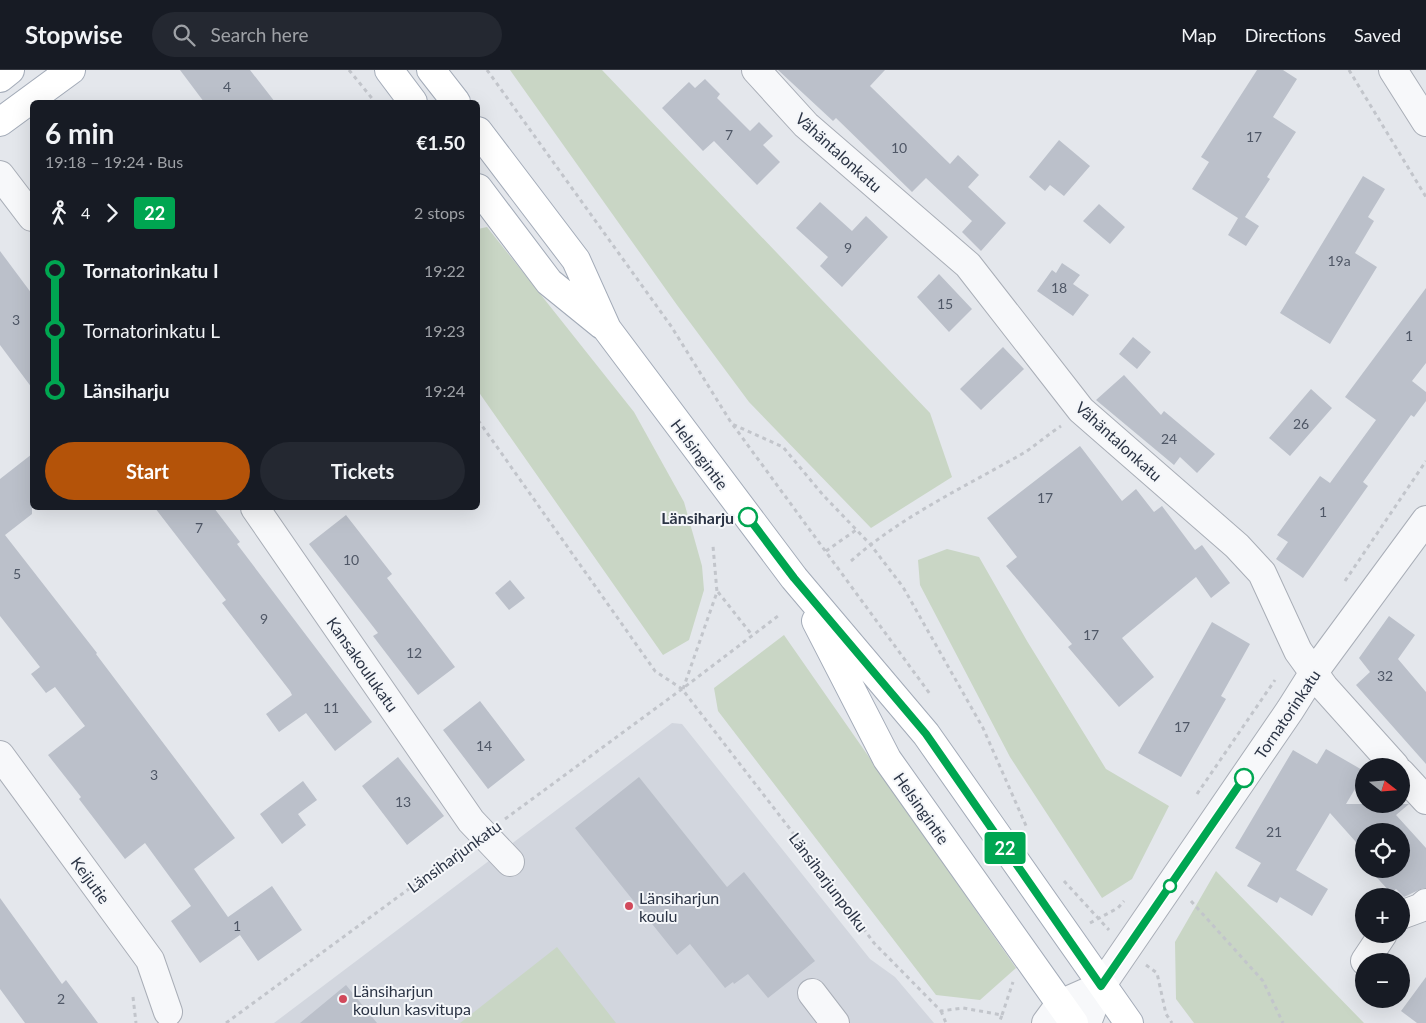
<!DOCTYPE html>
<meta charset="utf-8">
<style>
:root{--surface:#171b24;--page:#242831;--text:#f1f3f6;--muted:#9ea1a6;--line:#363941;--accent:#b45309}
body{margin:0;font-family:Lato,sans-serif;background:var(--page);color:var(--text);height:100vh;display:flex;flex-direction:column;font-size:19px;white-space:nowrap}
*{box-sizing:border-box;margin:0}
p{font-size:16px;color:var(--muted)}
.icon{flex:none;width:28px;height:28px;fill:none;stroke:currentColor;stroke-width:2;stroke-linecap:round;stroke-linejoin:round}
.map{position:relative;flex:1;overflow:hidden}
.drawer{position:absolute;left:30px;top:30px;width:450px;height:410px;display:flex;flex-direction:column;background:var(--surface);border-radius:8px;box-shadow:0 5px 20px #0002}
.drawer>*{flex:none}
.badge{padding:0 10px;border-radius:4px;font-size:18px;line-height:32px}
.needle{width:32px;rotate:107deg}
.fabs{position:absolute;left:1355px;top:688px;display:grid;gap:10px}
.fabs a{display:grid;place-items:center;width:55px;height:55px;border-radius:50%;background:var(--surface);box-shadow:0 5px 20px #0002;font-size:25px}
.map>.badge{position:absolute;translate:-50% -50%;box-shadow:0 0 0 2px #fff}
.legs{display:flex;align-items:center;gap:8px;height:55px;padding:0 15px;font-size:16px}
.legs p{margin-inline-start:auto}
.overview{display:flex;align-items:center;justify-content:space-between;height:85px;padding:0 15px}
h1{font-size:28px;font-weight:700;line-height:38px}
.action{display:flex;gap:10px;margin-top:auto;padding:10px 15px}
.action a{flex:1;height:58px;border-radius:30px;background:var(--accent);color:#fff;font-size:20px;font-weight:700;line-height:58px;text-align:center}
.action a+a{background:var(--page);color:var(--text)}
ul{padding:0 15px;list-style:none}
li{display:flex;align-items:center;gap:18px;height:60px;font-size:19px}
li i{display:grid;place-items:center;width:8px;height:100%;margin:0 6px;background:currentColor}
li i::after{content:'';width:12px;height:12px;margin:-6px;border:4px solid;border-radius:50%;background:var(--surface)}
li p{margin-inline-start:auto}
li:first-child i{background:linear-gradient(#0000 50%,currentColor 0)}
li:last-child i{background:linear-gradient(currentColor 50%,#0000 0)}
header{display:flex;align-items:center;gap:30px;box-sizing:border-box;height:70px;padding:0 25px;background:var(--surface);border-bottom:1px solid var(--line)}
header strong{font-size:24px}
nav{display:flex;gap:28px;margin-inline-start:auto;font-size:18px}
.search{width:350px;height:45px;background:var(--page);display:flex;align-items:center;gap:12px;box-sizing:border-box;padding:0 18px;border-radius:28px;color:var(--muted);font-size:19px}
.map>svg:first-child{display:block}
.built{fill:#d2d6de}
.green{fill:#c9d6c5}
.building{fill:#bbc0ca}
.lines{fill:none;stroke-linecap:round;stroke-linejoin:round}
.minor-casing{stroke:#a9aeb7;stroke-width:30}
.major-casing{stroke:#a3abb8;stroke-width:30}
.path{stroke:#c2c5cb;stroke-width:3;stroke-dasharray:4 4;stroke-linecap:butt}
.minor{stroke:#f7f8fa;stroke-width:28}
.major{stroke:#fff;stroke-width:28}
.line-1-casing{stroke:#fff;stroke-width:11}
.line-1{stroke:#00a651;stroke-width:8}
.stop-1-dot{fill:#fff;stroke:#00a651;stroke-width:2.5}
.poi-dot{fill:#d1495b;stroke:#f4f6f9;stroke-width:2}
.labels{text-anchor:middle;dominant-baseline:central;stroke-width:4;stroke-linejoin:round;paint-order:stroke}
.number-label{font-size:14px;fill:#4f5766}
.street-label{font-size:16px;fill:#2b3445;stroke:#f4f6f9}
.stop-label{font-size:16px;font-weight:bold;fill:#2b3445;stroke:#f4f6f9;text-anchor:end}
.poi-label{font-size:16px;fill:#2b3445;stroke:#f4f6f9;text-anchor:start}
</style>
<header>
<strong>Stopwise</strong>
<div class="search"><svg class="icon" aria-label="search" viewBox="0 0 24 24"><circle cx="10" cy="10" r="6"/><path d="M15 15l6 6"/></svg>Search here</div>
<nav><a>Map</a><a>Directions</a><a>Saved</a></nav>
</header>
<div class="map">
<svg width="1426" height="953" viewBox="0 0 1426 953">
<rect width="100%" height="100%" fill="#e4e7ec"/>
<path class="built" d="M672 653 682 654 870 889 895 907 934 953H274Z"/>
<path class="green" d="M510 0H602L930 343 952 407 871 458 749 332 677 235Z
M487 157 634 342 684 432 702 496 704 520 689 570 663 585 478 321V159Z
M947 479 979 487 1027 571 1106 699 1169 736 1132 809 1102 828 1010 687 920 515 918 490Z
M784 565 1016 898 980 930 936 925 718 641 714 618Z
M1216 801 1364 953H1194L1176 929 1175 872Z
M557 877 616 953H460Z"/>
<path class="building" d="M180 0H250L275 32H204Z
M778 0H885L870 16 950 94 958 85 979 105 968 117 1006 153 981 181 962 162 972 151 926 108 912 122 836 48 833 51Z
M1257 0H1283L1297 9 1273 47 1296 62 1267 107 1270 109 1245 147 1259 156 1246 176 1228 165 1238 148 1192 119 1209 92 1201 87Z
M705 9 720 24 717 28 750 61 759 52 773 66 763 75 780 92 757 115 714 71 703 81 662 38 689 12 695 18Z
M1059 70 1090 96 1064 126 1050 115 1045 121 1029 107Z
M1363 106 1385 119 1368 147 1374 151 1355 183 1377 197 1330 274 1280 243Z
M820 132 852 161 866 146 888 167 842 217 820 196 828 187 796 158Z
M1099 134 1125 157 1110 174 1083 151Z
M0 181 32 224V318L0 275Z
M1062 193 1080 205 1073 214 1089 225 1073 246 1037 221 1052 200 1056 203Z
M939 204 972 239 949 262 917 227Z
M1426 218V293L1412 311 1426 322V331L1414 347 1411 345 1363 412 1368 416 1303 508 1276 489 1288 472 1277 465 1320 406 1330 413 1376 350 1345 327Z
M1133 267 1151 282 1137 299 1119 284Z
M1003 277 1024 299 981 340 960 319Z
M1124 305 1161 345 1164 341 1215 384 1197 403 1180 387 1174 395 1096 330Z
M1311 319 1332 338 1290 386 1269 368Z
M1080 376 1122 431 1136 419 1154 442 1162 436 1195 480 1202 475 1230 513 1211 528 1196 507 1122 568 1154 607 1119 637 1068 577 1072 574 1006 496 1017 487 987 448Z
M32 384V444L5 465 97 583 96 584 235 768 194 799 228 847 272 816 302 860 258 891 240 865 200 893 171 851 191 836 145 773 125 789 79 729 81 727 48 685 85 656 55 617 46 623 31 604 40 597 0 546V409Z
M155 438H214L240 472 237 474 372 652 335 681 306 643 279 662 266 644 292 625 290 621 222 533 226 530Z
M346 445 392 504 387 508 455 597 418 625 373 566 378 563 309 474Z
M510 510 525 528 509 540 495 523Z
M1389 546 1415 565 1398 589 1426 622V694L1356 615 1370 602 1359 588Z
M1212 552 1250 574 1221 626 1226 629 1181 707 1138 683Z
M480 631 525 690 488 719 443 660Z
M1326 679 1364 701V704L1346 734H1409L1396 745 1426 778V818H1423L1404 827 1396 819 1391 823 1369 799H1401V761H1364V781L1330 743 1296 800 1328 819 1312 846 1280 827 1277 833 1247 816 1261 793 1235 778 1293 680 1317 694Z
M398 687 444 746 407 775 362 716Z
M639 707 727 817 744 802 815 891 768 928 748 904 734 914 733 912 725 918 690 874 677 885 575 758Z
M303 711 317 730 298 744 306 755 282 774 260 744Z
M0 828 62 914 66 910 98 953H25L0 919Z
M1426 907V953H1417L1401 941Z
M346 915 377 953H300Z"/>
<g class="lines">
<g class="minor-casing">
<path id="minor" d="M756 0 806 55 968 195 1081 340 1237 476 1262 503 1298 581 1324 617 1395 696
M1393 0 1426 52
M0 105 32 147
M255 438 471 751 510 792
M0 685 150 890 168 942
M1401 703 1426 730
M1401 845 1420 838 1426 833
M1365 891 1383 864
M812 923 835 953
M1046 953 1060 934 1101 916
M1087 953 1101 916 1290 640 1314 602 1426 450"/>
</g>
<g class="major-casing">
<path id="major" d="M389 0 413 32
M431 0 456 32
M0 8 10 0
M0 52 71 0
M478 61 576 190 607 259 794 508 926 664 1129 953
M478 118 549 212 602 255
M816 551 887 689 1074 953"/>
</g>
<path class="path" d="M349 0 375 32
M487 0 671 256 732 354 783 377 823 425 870 474 903 517 983 658 1027 758
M1349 0 1426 127
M478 350 655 601 682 619 790 759 874 873 941 941 963 938 1002 945 999 953
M733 355 930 624
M826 481 856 460
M851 491C903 445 967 416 1027 381 1038 373 1049 364 1061 356
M1345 511 1426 391
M718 522 752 565
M683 619 717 522 713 476
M1197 724 1275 610
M505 749 682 619 778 546
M1064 811 1109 860
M1191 831 1263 911 1283 953
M1090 853 1118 838 1124 831
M1146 895 1157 903 1166 944 1172 953
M133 927 136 953
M941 941 946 953
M1002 945 1013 912
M226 953 462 780"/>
<use href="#minor" class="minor"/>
<use href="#major" class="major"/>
</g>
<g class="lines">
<g class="line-1-casing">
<path id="line-1" d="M748 447 794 508 926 664 1101 916 1244 708"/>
</g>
<use href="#line-1" class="line-1"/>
</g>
<g class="stop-1-dot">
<circle cx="748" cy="447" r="9"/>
<circle cx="1244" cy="708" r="9"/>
<circle cx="1170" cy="816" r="6"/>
</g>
<g class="poi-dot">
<circle cx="629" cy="836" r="5"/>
<circle cx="343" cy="929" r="5"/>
</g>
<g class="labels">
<g class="number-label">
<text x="227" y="16">4</text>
<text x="729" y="64">7</text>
<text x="1254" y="66">17</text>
<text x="899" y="77">10</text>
<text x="848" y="177">9</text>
<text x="1339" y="190">19a</text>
<text x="1059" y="217">18</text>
<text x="945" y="233">15</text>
<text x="16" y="249">3</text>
<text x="1409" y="265">1</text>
<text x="1301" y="353">26</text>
<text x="1169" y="368">24</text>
<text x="1045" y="427">17</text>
<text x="1323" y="441">1</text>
<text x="199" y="457">7</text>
<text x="351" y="489">10</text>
<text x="17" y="503">5</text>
<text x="264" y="548">9</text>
<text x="1091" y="564">17</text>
<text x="414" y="582">12</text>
<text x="1385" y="605">32</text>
<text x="331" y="637">11</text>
<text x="1182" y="656">17</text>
<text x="484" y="675">14</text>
<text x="154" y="704">3</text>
<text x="403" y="731">13</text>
<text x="1274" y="761">21</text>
<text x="237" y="855">1</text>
<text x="61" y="928">2</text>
</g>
<g class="street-label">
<text transform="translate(839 82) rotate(42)">Vähäntalonkatu</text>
<text transform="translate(1119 371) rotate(42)">Vähäntalonkatu</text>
<text transform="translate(700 384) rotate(53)">Helsingintie</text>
<text transform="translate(363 594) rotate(55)">Kansakoulukatu</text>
<text transform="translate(1287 644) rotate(-56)">Tornatorinkatu</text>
<text transform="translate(922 738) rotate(55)">Helsingintie</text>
<text transform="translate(454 786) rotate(-36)">Länsiharjunkatu</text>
<text transform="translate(91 810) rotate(54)">Keijutie</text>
<text transform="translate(829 812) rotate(53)">Länsiharjunpolku</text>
</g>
<g class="stop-label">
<text x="734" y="447">Länsiharju</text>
</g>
<g class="poi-label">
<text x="639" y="827">Länsiharjun<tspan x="639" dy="18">koulu</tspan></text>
<text x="353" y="920">Länsiharjun<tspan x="353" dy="18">koulun kasvitupa</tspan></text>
</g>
</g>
</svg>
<div class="fabs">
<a><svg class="needle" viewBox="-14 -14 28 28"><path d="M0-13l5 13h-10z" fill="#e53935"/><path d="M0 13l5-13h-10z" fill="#9ea1a6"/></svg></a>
<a><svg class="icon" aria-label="locate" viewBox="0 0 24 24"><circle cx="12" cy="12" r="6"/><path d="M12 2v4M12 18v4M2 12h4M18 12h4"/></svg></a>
<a>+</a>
<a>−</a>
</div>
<b class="badge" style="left:1005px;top:778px;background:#00a651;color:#fff">22</b>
<section class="drawer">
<div class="overview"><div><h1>6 min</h1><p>19:18 – 19:24 · Bus</p></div><b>€1.50</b></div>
<div class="legs"><svg class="icon" aria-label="walk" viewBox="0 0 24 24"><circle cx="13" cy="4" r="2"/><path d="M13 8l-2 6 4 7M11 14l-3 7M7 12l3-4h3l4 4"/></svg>4<svg class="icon" aria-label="forward" viewBox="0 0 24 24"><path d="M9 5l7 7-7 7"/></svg><b class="badge" style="background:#00a651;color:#fff">22</b><p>2 stops</p></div>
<ul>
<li><i style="color:#00a651"></i><b>Tornatorinkatu I</b><p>19:22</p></li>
<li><i style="color:#00a651"></i><span>Tornatorinkatu L</span><p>19:23</p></li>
<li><i style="color:#00a651"></i><b>Länsiharju</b><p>19:24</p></li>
</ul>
<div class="action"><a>Start</a><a>Tickets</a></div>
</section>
</div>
